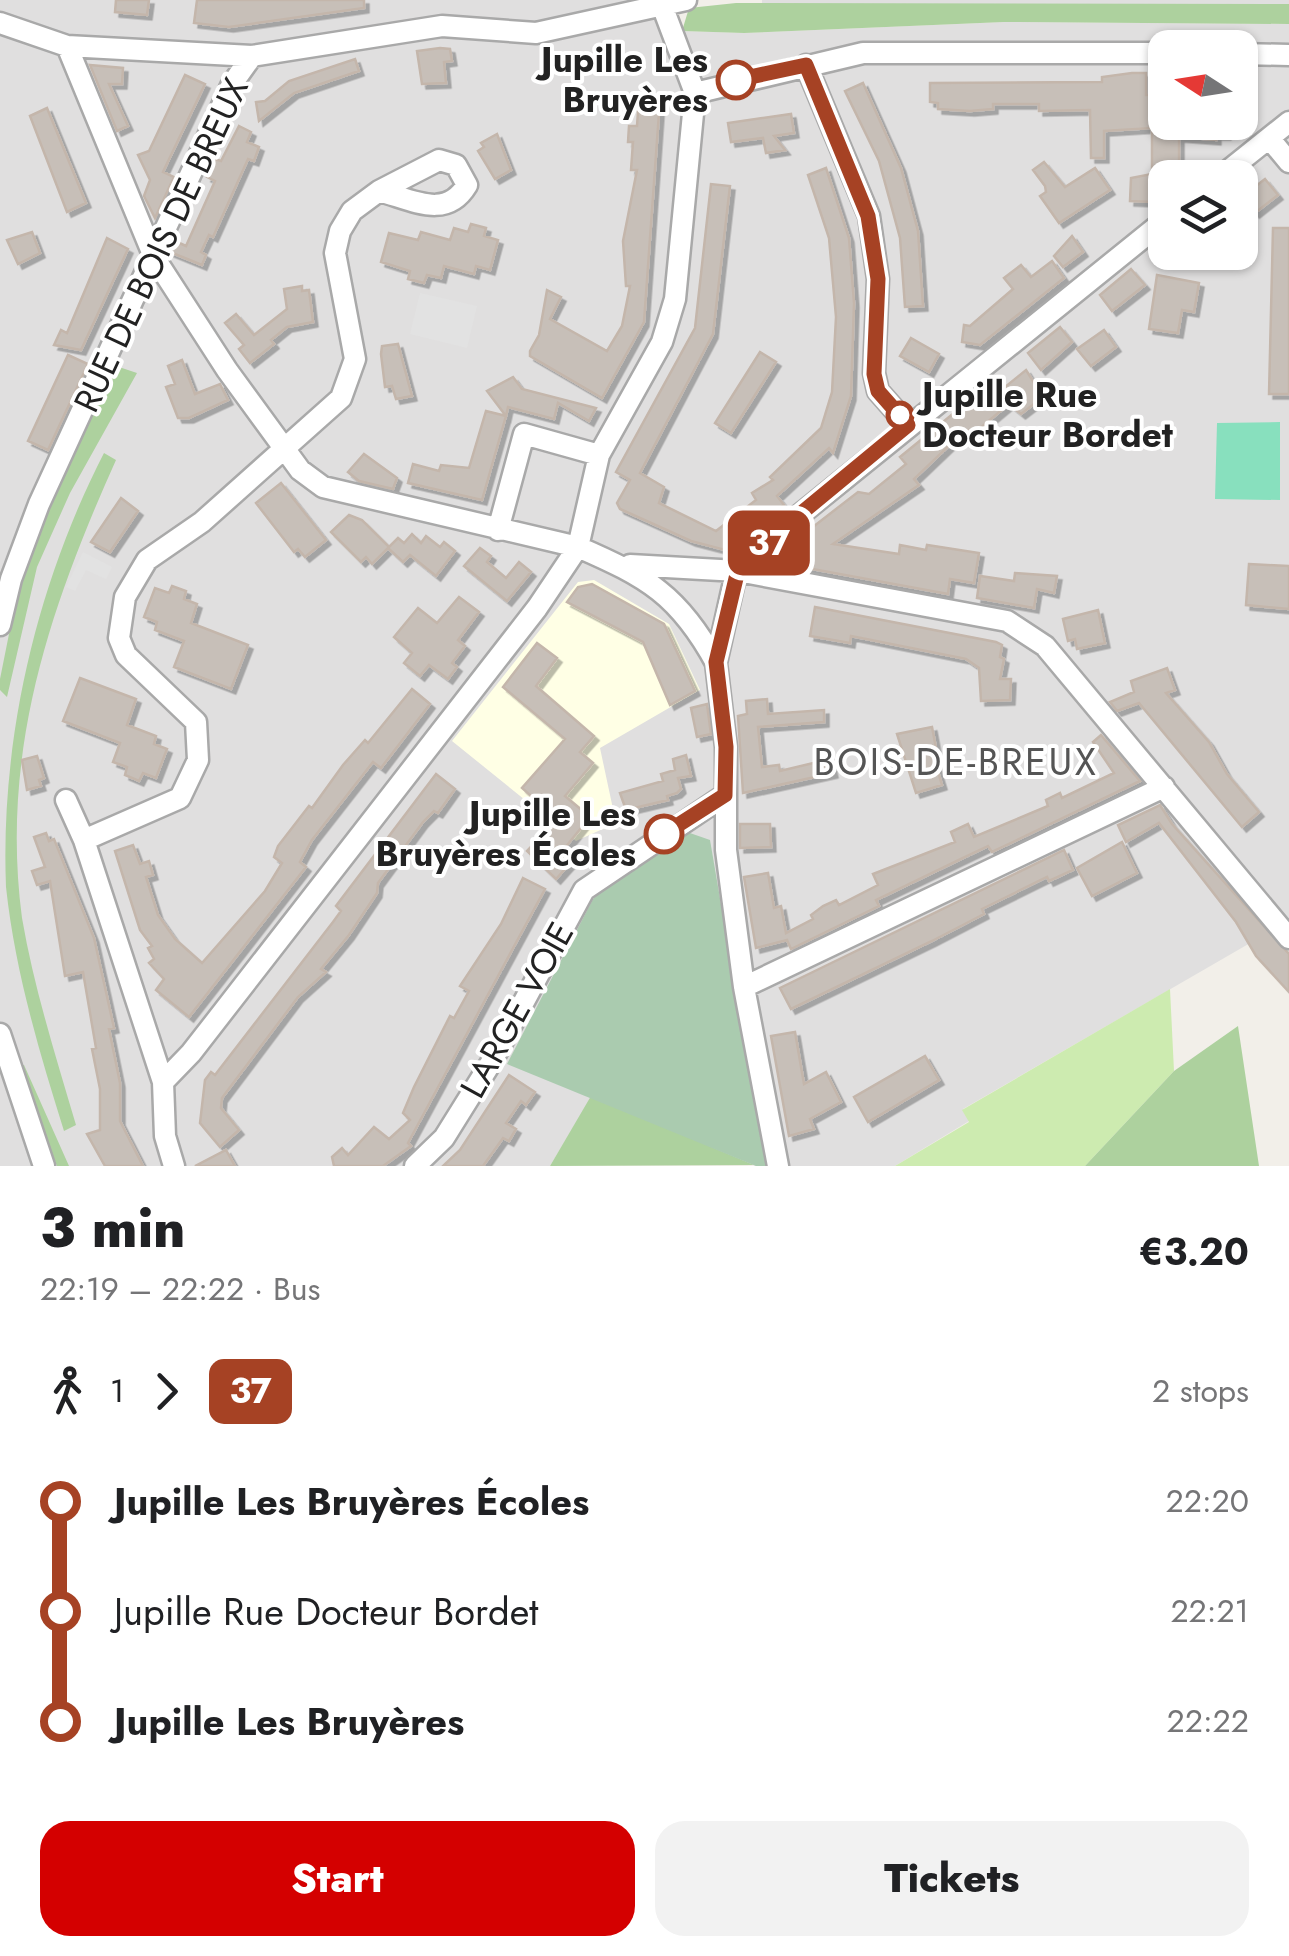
<!DOCTYPE html>
<meta charset="utf-8">
<style>
:root{--surface:#fff;--page:#f2f2f2;--text:#202124;--muted:#757577;--accent:#d40000}
body{margin:0;font-family:Jost,sans-serif;background:var(--page);color:var(--text);height:100vh;display:flex;flex-direction:column;font-size:38px;white-space:nowrap}
*{box-sizing:border-box;margin:0}
p{font-size:32px;color:var(--muted)}
.icon{flex:none;width:55px;height:55px;fill:none;stroke:currentColor;stroke-width:2;stroke-linecap:round;stroke-linejoin:round}
.map{position:relative;height:1166px;overflow:hidden}
.sheet{display:flex;flex-direction:column;background:var(--surface);flex:1}
.sheet>*{flex:none}
.badge{padding:0 20px;border-radius:15px;font-size:35px;line-height:65px}
.needle{width:65px;rotate:282deg}
.tools{position:absolute;left:1148px;top:30px;display:grid;gap:20px}
.tools a{display:grid;place-items:center;width:110px;height:110px;border-radius:20px;background:var(--surface);box-shadow:0 2px 8px #0004;font-size:50px}
.map>.badge{position:absolute;translate:-50% -50%;box-shadow:0 0 0 5px #fff}
.legs{display:flex;align-items:center;gap:15px;height:110px;padding:0 40px;font-size:32px}
.legs p{margin-inline-start:auto}
.summary{display:flex;align-items:center;justify-content:space-between;height:170px;padding:0 40px}
h1{font-size:55px;font-weight:800;line-height:75px}
.primary-button{display:flex;gap:20px;margin-top:auto;padding:20px 40px}
.primary-button a{flex:1;height:115px;border-radius:30px;background:var(--accent);color:#fff;font-size:40px;font-weight:800;line-height:115px;text-align:center}
.primary-button a+a{background:var(--page);color:var(--text)}
ul{padding:0 40px;list-style:none}
li{display:flex;align-items:center;gap:35px;height:110px;font-size:38px}
li i{display:grid;place-items:center;width:15px;height:100%;margin:0 12px;background:currentColor}
li i::after{content:'';width:25px;height:25px;margin:-12px;border:8px solid;border-radius:50%;background:var(--surface)}
li p{margin-inline-start:auto}
li:first-child i{background:linear-gradient(#0000 50%,currentColor 0)}
li:last-child i{background:linear-gradient(currentColor 50%,#0000 0)}
.map>svg:first-child{display:block}
.residential{fill:#e0dfdf;fill-rule:evenodd}
.education{fill:#ffffe5}
.grass{fill:#cdebb0}
.forest{fill:#add19e}
.cemetery{fill:#aacbaf}
.pitch{fill:#88e0be}
.parking{fill:#e2e2e2}
.building{fill:#c7bfb8;stroke:#c4b6ab;stroke-width:2.5;filter:url(#shadow)}
.lines{fill:none;stroke-linecap:round;stroke-linejoin:round}
.minor-casing{stroke:#a9a9a9;stroke-width:25}
.minor{stroke:#fff;stroke-width:20}
.line-1-casing{stroke:#fff;stroke-width:22}
.line-1{stroke:#a64224;stroke-width:15}
.stop-1-dot{fill:#fff;stroke:#a64224;stroke-width:5}
.labels{text-anchor:middle;dominant-baseline:central;stroke-width:8;stroke-linejoin:round;paint-order:stroke}
.stop-label{font-size:35px;font-weight:bold;fill:#222;stroke:#fff;text-anchor:end}
.street-label{font-size:35px;fill:#222;stroke:#fff}
.neighbourhood-label{font-size:38px;letter-spacing:2.5px;fill:#555;stroke:#fff}
</style>
<div class="map">
<svg width="1289" height="1166" viewBox="0 0 1289 1166">
<defs>
<filter id="shadow"><feDropShadow dx="4.5" dy="4.5" stdDeviation="0" flood-color="#0004"/></filter>
</defs>
<rect width="100%" height="100%" fill="#f2efe9"/>
<path class="residential" d="M0 0H639L682 31 744 33 1004 22 1289 24V931L1279 920 1264 935 963 1109 969 1121 895 1166H756L592 1096 550 1166H0ZM1165 48H1240V122H1165ZM1165 178H1240V252H1165Z
M762 0H1289V4L762 5Z"/>
<path class="education" d="M594 580 669 624 700 690 600 748 616 823 576 841 452 741 578 582Z"/>
<path class="grass" d="M1170 989 1174 1071 1085 1166H895L969 1122 962 1110Z"/>
<path class="forest" d="M736 3 1289 4V24L1004 22 744 33 682 31 689 8Z
M116 366 137 373 70 493 37 567 7 697 0 690V679L22 569 78 438Z
M104 453 116 460C50 607 0 752 22 918 34 988 56 1057 76 1125L64 1131C39 1051 15 971 6 887 0 739 37 583 104 453Z
M1238 1026 1259 1166H1085L1174 1071Z
M24 1065 69 1166H57L19 1066Z
M591 1096 754 1165 550 1166Z"/>
<path class="cemetery" d="M687 832 710 840 766 1166H756L507 1064 593 899 608 884Z"/>
<path class="pitch" d="M1280 422V500L1215 499 1217 423Z"/>
<path class="parking" d="M420 293 477 306 467 348 410 334Z
M83 552 112 567 106 579 86 570 75 591 66 587Z"/>
<path class="building" d="M116 0H149L147 15 115 12Z
M197 0H364V8L229 27 194 23Z
M440 48 450 49 452 61 444 62 446 83 422 84 417 51Z
M355 59 359 71 294 93 259 121 256 102 265 101 289 81Z
M90 65 123 68 122 84H109L128 126 117 131Z
M1132 73H1146V95H1152L1151 104H1165V122H1226V135H1216V140L1179 137V175L1165 178V199L1154 202 1130 201 1131 178 1152 174V128L1104 131V158H1091L1090 110 1039 111V104H993V109L970 111 938 109V103L930 102V83L1102 82V77Z
M185 75 205 84 163 172 174 177 155 218 144 196 150 180 138 155 149 151Z
M863 83 901 168 918 231 923 306 905 307 900 238 879 161 845 91Z
M639 97 660 99 644 322 602 398 530 356V351L539 335 547 290 561 297 550 319 607 351 622 326 630 286H626L623 241 637 170H631L633 142H628L629 126H637Z
M47 108 86 203 67 212 30 116Z
M791 114 794 133 774 136 785 150 766 153 763 138 731 142 728 123Z
M239 126 251 132 247 142 259 147 254 161 248 159 213 237 209 235 201 252 206 255 202 265 170 252 175 241 186 246 215 181 207 177 215 159 221 161Z
M497 134 511 170 495 179 478 151 484 147 481 143Z
M1044 162 1065 187 1095 168 1110 190 1059 223 1040 196 1046 192 1045 186 1033 170Z
M826 168 849 238 854 303 851 396 833 453 829 448 777 496 784 505 725 550 691 541 620 509 617 503 630 480 616 472 695 328 711 184 730 186 713 334 640 473 664 487 659 503 716 531 756 500 752 493 773 480 770 477 821 428 832 392 836 317 829 238 808 175Z
M1265 179 1278 195 1255 213 1242 197Z
M471 224 486 228 484 236 498 240 490 270 476 266 474 274 444 266 441 278 427 275 424 283 408 279 410 271 381 262 389 233 418 240 421 232 450 240 454 228 468 232Z
M1273 228H1289V394H1269Z
M32 232 40 253 18 264 7 240Z
M1072 236 1083 252 1063 267 1054 256Z
M107 238 128 249 81 350 54 345 61 330 67 333Z
M1052 261 1064 278 980 345 962 342 964 325 970 326 1013 289 1004 278 1021 265 1031 277Z
M1131 269 1145 285 1112 311 1100 295Z
M1157 275 1199 283 1194 312 1182 310 1178 333 1149 329Z
M302 286V291L309 290 313 322 287 327 271 340 274 344 250 363 239 349 244 345 225 323 236 314 254 335 287 309 284 289Z
M1060 327 1072 342 1041 370 1028 353Z
M1104 330 1116 347 1091 366 1077 349Z
M911 338 939 354 929 372 900 356Z
M398 344 412 396 396 399 392 386 385 387 381 354 382 346Z
M760 352 776 362 731 433 715 423Z
M68 355 88 364 48 450 28 441Z
M182 360 195 394 220 384 228 400 189 418H178L166 387 175 384 168 366Z
M1026 370 1043 397 1021 414 1009 404 973 434 969 430 957 438 914 479 919 485 833 544 899 554 900 545 926 550 927 545 979 553 974 583 950 579 948 594 769 561 858 492 869 494 906 464 900 457 987 386 994 396Z
M513 377 522 389 596 408 589 421 558 403 554 419 508 407 506 416 487 391Z
M486 411 506 416 482 500 408 483 413 464 439 471 441 465 469 468Z
M364 454 397 478 393 489 359 481 348 472Z
M281 483 326 540 305 557 298 549 294 552 256 503Z
M121 498 138 511 110 552 91 542Z
M349 515 362 520 389 547 398 538 404 543 412 534 421 543 426 536 440 547 444 542 455 551 436 576 410 555 403 562 388 548 372 564 366 557 361 562 331 532Z
M480 548 491 556 487 562 506 578 519 562 531 572 507 601 464 566Z
M1249 564 1289 566V609L1246 605Z
M1015 573 1057 576 1054 593 1037 589 1034 608 977 598 980 576 1014 581Z
M592 584 664 624 695 691 670 705 643 642 567 602 578 587Z
M172 586 186 591 184 599 197 604 191 623 248 645 231 689 174 667 184 641 155 630 157 622 144 617 155 588 169 593Z
M459 597 479 612 458 640 465 646 452 663 457 667 448 679 429 665 420 676 404 663 412 653 394 637 418 608 437 623Z
M815 607 996 642 1002 645 1000 657 1004 659 1000 679H1011L1010 700 981 701 979 668 966 659 851 636 850 643 810 636Z
M1098 610 1105 643 1077 649 1075 639 1068 641 1063 619Z
M537 643 557 658 536 686 594 736 580 752 593 763 565 796 590 817 564 849 574 859 556 879 527 851 557 819 522 788 565 739 503 687Z
M1167 668 1175 690 1166 693 1209 742 1227 774 1259 812 1242 827 1139 703 1117 711 1110 702 1134 692 1131 681Z
M80 678 136 699 127 725 156 736 154 744 167 749 156 778 143 773 139 781 125 775 127 767 113 762 120 743 63 721Z
M412 689 430 704 381 768 373 762 312 840 300 862 306 867 189 1017 156 990 164 979 149 963 154 959 148 948 152 946 140 930 115 851 133 845 140 864 149 861 153 875 146 877 158 915 175 939 202 963 265 891 282 863 274 857 278 846 309 806 312 808 343 765 365 740 368 743Z
M767 699 768 714 824 710V722L758 727 762 767 779 765 780 771 830 759 833 773 743 793 738 716 747 714 746 701Z
M707 704 711 734 697 737 691 708Z
M932 727 936 748 931 749 942 785 916 793 897 734Z
M1101 735 1140 781 992 852 988 846 963 858 876 900 879 906 791 949 787 940 756 948 744 877 768 873 774 908 781 906 786 933 813 919 811 915 823 906 836 900 839 905 878 885 873 874 955 842 951 832 968 824 974 837 1048 806 1046 800 1060 793 1062 798 1114 773 1093 742Z
M686 755 691 776 678 778 681 789 677 793 667 796 668 800 626 810 620 793 663 781 661 774 675 770 673 759Z
M37 756 44 778 39 780 41 786 27 790 22 760Z
M436 774 455 789 438 813 434 811 423 822 378 883 377 893 349 935 321 969 326 972 298 997 222 1098 221 1108 239 1130 220 1147 200 1123 205 1080 211 1072 215 1075 333 922 341 911 336 906Z
M1160 805 1172 824 1289 954V992L1256 956 1236 922 1159 823 1126 842 1118 825Z
M740 824H770L771 847 740 848Z
M46 833 49 841 54 839 94 938 114 1028 109 1029 120 1083V1121L143 1166H105L87 1134 100 1130V1089L92 1049 96 1048 83 972 65 976 50 881 37 885 32 871 45 867 34 837Z
M1122 842 1137 873 1092 896 1077 868Z
M1064 850 1073 870 1049 881 1047 877 982 909 984 914 932 941 791 1009 780 988Z
M523 878 545 889 408 1143 411 1146 383 1166H334L332 1157 342 1148 348 1155 374 1127 389 1139 410 1120 403 1113 414 1087 450 1016 454 1018 469 991 460 986 501 924Z
M795 1032 804 1084 826 1072 841 1102 810 1119 814 1129 789 1136 771 1036Z
M925 1056 939 1080 868 1122 854 1097Z
M509 1075 535 1092 526 1105 521 1101 506 1123 516 1129 509 1141 503 1138 483 1166H443L460 1150Z
M226 1150 235 1166H195Z"/>
<g class="lines">
<g class="minor-casing">
<path id="minor" d="M0 23 67 46 252 56 442 26 536 33 686 0
M67 46 154 257 227 370 300 470 323 487 578 547C647 577 679 595 716 663
M1240 54 1289 55
M806 65 869 216 878 279 874 373 878 391 908 425
M695 93 863 53H1165
M1269 138 1289 162
M1219 178 1289 122
M498 530 524 434 599 455
M630 565 738 571 1007 621 1045 646 1289 938
M0 625 11 579 39 504 232 84 252 56
M66 800 84 840
M744 987 1164 787
M0 1034 44 1166
M163 1082 191 1053 537 608 578 547 599 455 662 342 675 299 695 93 660 0
M174 1166 165 1136 163 1082 84 840 180 798 198 760 196 722 126 655 119 638 125 597 147 560 202 522 341 398 355 359 335 253 340 231 352 211 379 191 439 160 456 165 467 185C446 220 413 200 379 191
M415 1166 444 1138 492 1061 584 890 725 795
M778 1166 744 987 726 850V747L716 663 740 555 753 542 770 539 1165 220"/>
</g>
<use href="#minor" class="minor"/>
</g>
<g class="lines">
<g class="line-1-casing">
<path id="line-1" d="M664 834 725 795 726 747 716 662 738 570C756 564 764 558 770 539L908 425 878 391 874 374 878 279 868 216 806 65 736 80"/>
</g>
<use href="#line-1" class="line-1"/>
</g>
<g class="stop-1-dot">
<circle cx="736" cy="80" r="18"/>
<circle cx="900" cy="415" r="12"/>
<circle cx="664" cy="834" r="18"/>
</g>
<g class="labels">
<g class="stop-label">
<text x="708" y="60">Jupille Les<tspan x="708" dy="40">Bruyères</tspan></text>
<text x="922" y="395" text-anchor="start">Jupille Rue<tspan x="922" dy="40">Docteur Bordet</tspan></text>
<text x="636" y="814">Jupille Les<tspan x="636" dy="40">Bruyères Écoles</tspan></text>
</g>
<g class="street-label">
<text transform="translate(161 245) rotate(-65)">RUE DE BOIS DE BREUX</text>
<text transform="translate(517 1010) rotate(-61)">LARGE VOIE</text>
</g>
<g class="neighbourhood-label">
<text x="956" y="761">BOIS-DE-BREUX</text>
</g>
</g>
</svg>
<div class="tools">
<a><svg class="needle" viewBox="-14 -14 28 28"><path d="M0-13l5 13h-10z" fill="#e53935"/><path d="M0 13l5-13h-10z" fill="#757577"/></svg></a>
<a><svg class="icon" aria-label="layers" viewBox="0 0 24 24"><path d="M12 4l9 5-9 5-9-5zM3 14l9 5 9-5"/></svg></a>
</div>
<b class="badge" style="left:769px;top:543px;background:#a64224;color:#fff">37</b>
</div>
<section class="sheet">
<div class="summary"><div><h1>3 min</h1><p>22:19 – 22:22 · Bus</p></div><b>€3.20</b></div>
<div class="legs"><svg class="icon" aria-label="walk" viewBox="0 0 24 24"><circle cx="13" cy="4" r="2"/><path d="M13 8l-2 6 4 7M11 14l-3 7M7 12l3-4h3l4 4"/></svg>1<svg class="icon" aria-label="forward" viewBox="0 0 24 24"><path d="M9 5l7 7-7 7"/></svg><b class="badge" style="background:#a64224;color:#fff">37</b><p>2 stops</p></div>
<ul>
<li><i style="color:#a64224"></i><b>Jupille Les Bruyères Écoles</b><p>22:20</p></li>
<li><i style="color:#a64224"></i><span>Jupille Rue Docteur Bordet</span><p>22:21</p></li>
<li><i style="color:#a64224"></i><b>Jupille Les Bruyères</b><p>22:22</p></li>
</ul>
<div class="primary-button"><a>Start</a><a>Tickets</a></div>
</section>
